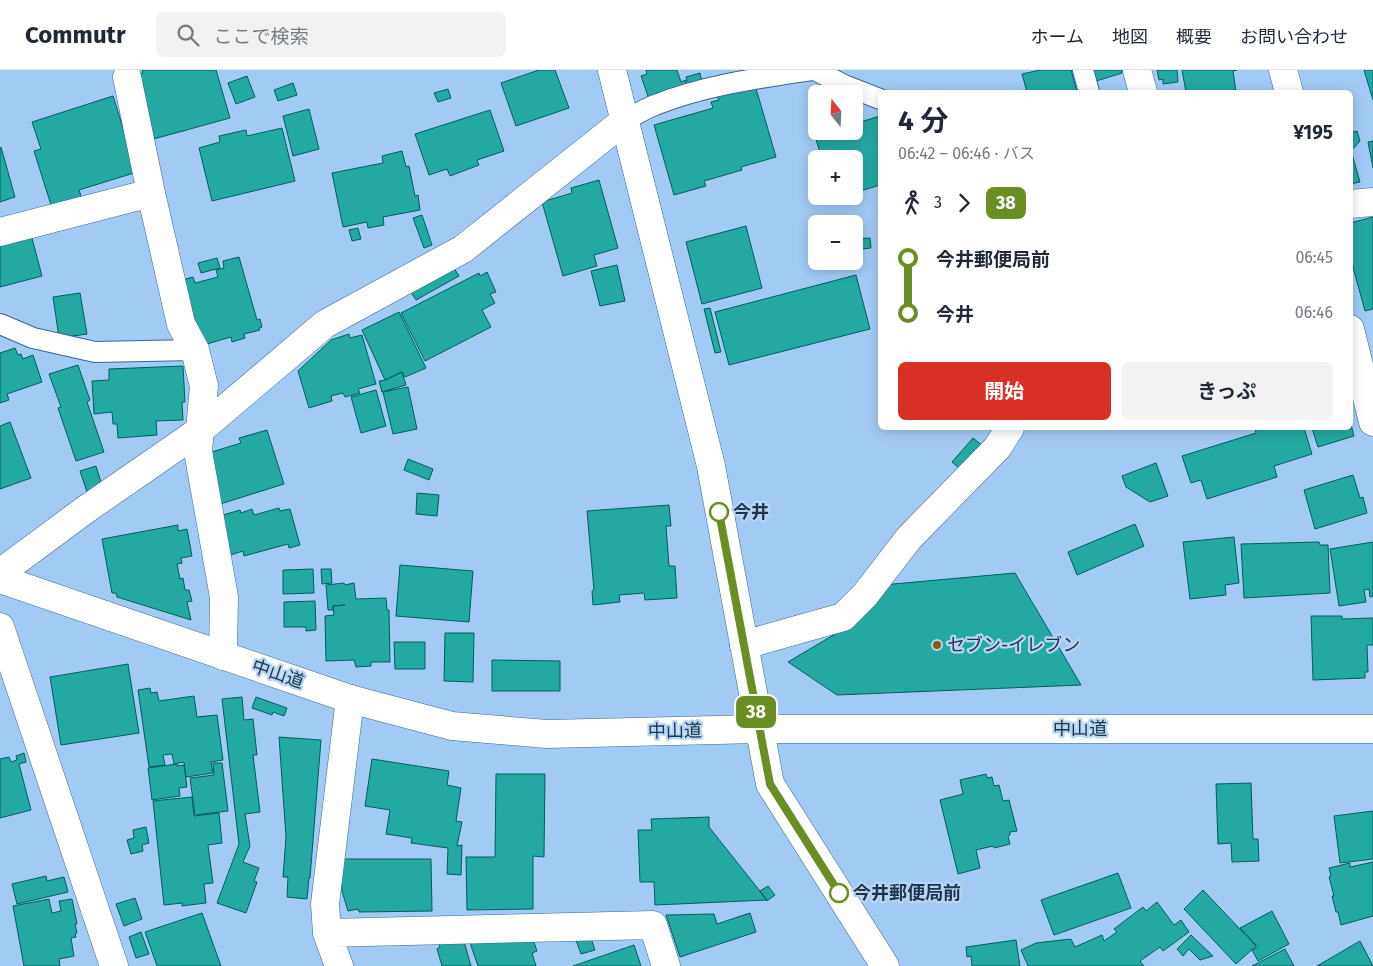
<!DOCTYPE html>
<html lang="ja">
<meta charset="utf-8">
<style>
:root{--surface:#fff;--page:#f2f2f3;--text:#1f2937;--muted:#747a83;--line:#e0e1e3;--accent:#d93025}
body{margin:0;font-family:"Fira Sans","Noto Sans JP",sans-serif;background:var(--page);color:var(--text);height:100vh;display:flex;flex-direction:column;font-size:19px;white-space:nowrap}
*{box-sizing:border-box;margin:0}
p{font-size:16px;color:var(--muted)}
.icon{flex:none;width:28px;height:28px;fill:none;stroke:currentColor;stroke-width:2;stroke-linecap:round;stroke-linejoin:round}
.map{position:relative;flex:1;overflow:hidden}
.sheet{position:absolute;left:878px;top:20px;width:475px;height:340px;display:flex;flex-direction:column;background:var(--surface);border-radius:8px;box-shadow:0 2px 12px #0003}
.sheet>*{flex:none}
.badge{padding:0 10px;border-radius:8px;font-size:18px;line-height:32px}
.needle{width:32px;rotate:342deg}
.tools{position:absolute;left:808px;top:15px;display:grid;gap:10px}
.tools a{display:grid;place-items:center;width:55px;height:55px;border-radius:8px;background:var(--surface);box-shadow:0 2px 12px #0003;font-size:25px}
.map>.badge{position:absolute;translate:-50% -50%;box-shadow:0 0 0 2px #fff}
.legs{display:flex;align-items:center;gap:8px;height:55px;padding:0 20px;font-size:16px}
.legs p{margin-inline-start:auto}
.overview{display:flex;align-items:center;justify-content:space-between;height:85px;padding:0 20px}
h1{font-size:28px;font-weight:700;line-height:38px}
.button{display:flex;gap:10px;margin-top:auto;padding:10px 20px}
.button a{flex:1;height:58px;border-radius:8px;background:var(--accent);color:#fff;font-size:20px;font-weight:700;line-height:58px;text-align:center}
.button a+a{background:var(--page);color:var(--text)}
ul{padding:0 20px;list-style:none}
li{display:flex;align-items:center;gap:18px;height:55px;font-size:19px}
li i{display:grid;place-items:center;width:8px;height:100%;margin:0 6px;background:currentColor}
li i::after{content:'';width:12px;height:12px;margin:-6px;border:4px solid;border-radius:50%;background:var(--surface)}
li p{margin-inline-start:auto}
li:first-child i{background:linear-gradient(#0000 50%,currentColor 0)}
li:last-child i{background:linear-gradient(currentColor 50%,#0000 0)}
header{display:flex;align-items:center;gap:30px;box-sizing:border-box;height:70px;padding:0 25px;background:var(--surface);border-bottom:1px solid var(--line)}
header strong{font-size:24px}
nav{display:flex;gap:28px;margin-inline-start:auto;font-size:18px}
.search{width:350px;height:45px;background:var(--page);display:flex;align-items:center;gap:12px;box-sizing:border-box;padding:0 18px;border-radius:8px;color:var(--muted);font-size:19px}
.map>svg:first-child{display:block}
.building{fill:#24a8a2;stroke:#005e5a}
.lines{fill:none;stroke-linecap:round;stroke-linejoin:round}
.service-casing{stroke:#376797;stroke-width:22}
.minor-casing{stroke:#376797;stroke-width:29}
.tertiary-casing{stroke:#376797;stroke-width:29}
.trunk-casing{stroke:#376797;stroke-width:29}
.service{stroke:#fff;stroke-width:20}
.minor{stroke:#fff;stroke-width:28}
.tertiary{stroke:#fff;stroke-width:28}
.trunk{stroke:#fff;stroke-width:28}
.line-1-casing{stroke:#fff;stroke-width:11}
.line-1{stroke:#6b8e23;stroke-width:8}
.stop-1-dot{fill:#fff;stroke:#6b8e23;stroke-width:2.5}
.poi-dot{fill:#8c5906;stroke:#b7d6f6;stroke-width:2}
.labels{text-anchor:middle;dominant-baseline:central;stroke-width:4.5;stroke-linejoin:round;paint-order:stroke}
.stop-label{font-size:18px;font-weight:bold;fill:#1f344a;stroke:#b7d6f6;text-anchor:start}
.poi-label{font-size:18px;fill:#1f344a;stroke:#b7d6f6;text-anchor:start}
.street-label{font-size:18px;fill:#1f344a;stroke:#b7d6f6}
</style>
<header>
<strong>Commutr</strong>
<div class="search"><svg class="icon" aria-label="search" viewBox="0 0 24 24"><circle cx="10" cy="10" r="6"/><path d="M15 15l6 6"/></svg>ここで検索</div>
<nav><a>ホーム</a><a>地図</a><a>概要</a><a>お問い合わせ</a></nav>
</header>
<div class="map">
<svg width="1373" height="896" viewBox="0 0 1373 896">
<rect width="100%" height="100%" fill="#a1caf5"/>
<path class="building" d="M142 0H216L230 48 150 70 132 6 143 3Z
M539 0H555L569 38 516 56 501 13Z
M646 0H677L681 12 685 10 687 16 649 29 641 6 647 4Z
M1040 0H1071L1077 22H1027L1022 4Z
M1089 0H1122V3L1093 12Z
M1157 0H1177L1178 12 1163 14V9L1159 10Z
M1182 0H1237L1233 1 1236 22H1186Z
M1364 0H1373V30Z
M700 3 702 12 688 17 686 7Z
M247 6 255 27 236 34 228 13Z
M293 13 297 25 278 31 274 20Z
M755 15 776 87 741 97 742 100 704 111 706 116 674 125 654 55 713 38 711 32 719 30 717 26Z
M448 19 451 28 438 32 434 23Z
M113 26 137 102 79 120 82 129 52 138 34 81 41 79 32 52Z
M309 39 319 79 293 86 283 46Z
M490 40 504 81 477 90 479 95 450 106 447 99 429 105 415 64Z
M880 46V115L854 123V89H822L815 66 831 61H854V54Z
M282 58 295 111 212 131 199 78 220 72 219 66 246 60 247 66Z
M1357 61 1360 71 1351 81 1360 112 1350 114V63Z
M1373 71V98L1368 72Z
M1 77 15 127 0 132V78Z
M402 81 406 97 409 96 415 126 418 125 420 140 383 147 384 155 368 158 367 152 343 157 332 103 383 93 382 86Z
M599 110 618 178 594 185 597 196 563 206 542 132 572 123 571 118Z
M422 145 432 175 424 178 413 148Z
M1373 147V239L1365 241 1350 186V153Z
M746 156 762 218 702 234 686 172Z
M358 158 361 169 352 171 349 160Z
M32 168 42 206 0 217V176Z
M870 168 871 178 854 180V169Z
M239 187 257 250 260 249 262 257 259 258 260 260 244 264 245 268 232 272 231 267 200 276 182 210 193 207 195 213 218 207 216 200 224 198 223 191Z
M217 188 220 198 201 203 198 193Z
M617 195 625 231 600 236 591 201Z
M454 198 459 206 416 230 411 222Z
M487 202 496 222 490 224 495 233 482 240 491 257 425 291 401 243 479 203 480 206Z
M856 205 870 259 729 295 715 242Z
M80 223 87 264 59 268 53 227Z
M710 238 721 282 715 283 704 239Z
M399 242 426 298 405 307 402 302 385 310 362 260Z
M349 264 350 268 362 265 376 314 358 319 360 323 345 327 343 323 331 326 332 331 309 338 298 301 331 270Z
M15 278 18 285 21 284 23 289 33 285 42 312 7 324 9 330 0 333V283Z
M78 295 90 330 87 332 104 382 76 391 58 338 61 337 49 304Z
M183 296 185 332H182L183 350 156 351 157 365 118 368 117 354H113L112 342 94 344 92 311 109 310V299Z
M402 302 406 315 382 322 379 311 385 310Z
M408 317 417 359 393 364 383 322Z
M376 320 386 356 361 363 351 327Z
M1350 351 1354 366 1318 377 1312 358H1350Z
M10 352 31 408 0 419V356Z
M1255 358H1304L1312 384 1274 396 1277 407 1207 429 1201 410 1191 413 1182 386 1256 363Z
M267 360 284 414 217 435 202 385 241 373 239 368Z
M973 368 984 377 963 402 952 392Z
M408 389 433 399 429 410 404 400Z
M1156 393 1168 426 1150 432 1126 417 1122 406Z
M96 396 103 419 88 425 80 401Z
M1353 405 1360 428 1363 427 1367 443 1315 459 1304 420Z
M417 423 439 425 437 446 416 444Z
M669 435 671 456H666L669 496H675L677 528 645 530 644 523 619 525 620 532 593 535 592 521 594 520 587 441Z
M279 438 280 441 290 439 300 475 289 478 288 474 244 486 243 481 224 487 213 448 240 440 241 443 252 439 254 445Z
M1135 454 1144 476 1077 505 1068 482Z
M178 455V461L187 459 192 486 181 488 182 493 177 494 180 509 183 508 185 520H189L192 531 187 532 191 550 117 527 116 523H112L102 469Z
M1234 467 1239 513 1225 515 1226 525 1190 529 1183 472Z
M1319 472 1320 475H1328L1330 523 1244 528 1241 474Z
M1373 472V526L1370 527 1369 519 1364 520 1366 532 1339 536 1330 479Z
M400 495 473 501 469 552 396 546Z
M313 499 314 523 283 524V500Z
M321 499H331L332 513 322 514Z
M1015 503 1081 615 837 625 788 592 847 557 882 515Z
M344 513 345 515 354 513 356 529 386 528 387 540H389L390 592H371V596L356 597 354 590 326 591 325 546 334 545 333 536 345 535 333 536V540H328L326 515Z
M315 531 316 560 306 561V557H284V532Z
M1311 546H1342V549L1373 548V575H1367L1368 602H1365V608L1313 610Z
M445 563H474L473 612 444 611Z
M394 572H425V599H395Z
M492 590 560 591V621H492Z
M128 594 139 663 61 675 50 607Z
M150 618 151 623 157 622 159 631 194 626 197 647 217 645 223 690 211 692 213 703 186 707 184 692 174 694 172 684 163 685 165 695 149 697 138 620Z
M242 627 244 650 253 649 257 685H253L260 742 245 744 250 776 243 792 259 798 254 811 257 812 246 843 217 833 239 774 222 629Z
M256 627 287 638 284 646 273 642 272 645 252 638Z
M279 667 321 670 310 808H309L307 829 287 827 288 807H283L286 767Z
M24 683 26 692 19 694 31 740 0 748V689L9 687 11 692 17 690 16 686Z
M372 689 449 701 447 715 461 718 456 751 462 752 457 776 462 775 461 805 447 804 448 778 411 773 412 768 386 764 390 740 365 736Z
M213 693H222L228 741 195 745 190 708 214 705Z
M177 694V696L184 695 187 717 179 718 180 726 152 730 148 698Z
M496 704H545L544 787 533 786V839L467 840 466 787H495Z
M986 704 987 708 992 707 994 716 999 715 1003 731 1009 730 1017 761 1010 762V765L1008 766 1010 774 994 778 993 776 976 780 980 798 958 804 940 730 963 724 960 710Z
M1251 713 1253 769H1258L1259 791 1232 792 1231 773 1218 774 1216 714Z
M192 727 194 746 219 743 222 773 208 775 213 813 204 814 206 833 182 836V833L164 835 153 731Z
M1373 741V789L1340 793 1334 746Z
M709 747V757L767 830 655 835 654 812H640L638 760H652L651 749Z
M146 757 149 773 142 775 143 781 131 784 127 770 134 768 133 760Z
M340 789H431L432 841 359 842 358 839 348 841 342 821Z
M1373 792V846L1341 855 1338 842H1336L1332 826H1334L1329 807 1331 806 1329 798 1350 793V797Z
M1118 803 1131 838 1054 865 1041 830Z
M46 806 47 811 64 807 68 822 17 834 12 814Z
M768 816 775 825 767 831 760 821Z
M1203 820 1256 876 1236 894 1184 839Z
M135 828 142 849 124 856 116 834Z
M49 829 52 843 61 841 59 831 72 829 77 854H75L77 863 75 864 76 867 71 868 74 886 59 889 60 896H24L13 836Z
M1157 832 1174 855 1181 850 1189 862 1163 881 1160 877 1140 891 1144 896H1028L1021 880 1036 873 1071 869 1075 877 1102 865 1104 871 1117 862 1114 859 1143 837 1146 841Z
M1272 841 1289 874 1258 891 1252 880 1258 877 1240 858Z
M202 843 221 896H157L145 862Z
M750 843 756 862 680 887 666 845 714 844 717 854Z
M141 862 149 884 136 888 129 867Z
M590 865 595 880 581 884 576 870Z
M1191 865 1213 886 1200 890 1189 879 1183 886 1177 879Z
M468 867H532L537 881 532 883 536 896H478Z
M463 868 471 896H442L437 879 440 877 438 870Z
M1016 870 1020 896H972L971 886 967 887 966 877Z
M1360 871 1373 896H1317Z
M634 875 641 896H573Z
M1285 879 1294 896H1252Z"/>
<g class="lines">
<g class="service-casing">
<path id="service" d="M815 0 844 15 880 29
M1083 0 1089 22
M624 51C634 46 644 39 655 35 705 15 759 8 812 0
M0 254 33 268 95 282 195 280"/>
</g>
<g class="minor-casing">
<path id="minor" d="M1137 0 1143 22
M1283 0 1289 22
M127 7 151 123 181 254 195 280 204 316 198 381 224 527 223 586
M1350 134 1373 132
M0 162 151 123
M1350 259 1373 352
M0 503 85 440 199 361 325 254 463 179 624 51
M0 557 114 896
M744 575 843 547 865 525 909 468 997 378 1010 358
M327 863 653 855 666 896
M339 896 327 863 325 834 350 629"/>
</g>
<g class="tertiary-casing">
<path id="tertiary" d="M612 0 711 396 770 714 885 896"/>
</g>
<g class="trunk-casing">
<path id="trunk" d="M0 509 350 629 452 656 547 664 759 659H1373"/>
</g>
<use href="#service" class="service"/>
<use href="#minor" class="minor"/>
<use href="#tertiary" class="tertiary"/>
<use href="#trunk" class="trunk"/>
</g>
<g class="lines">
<g class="line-1-casing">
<path id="line-1" d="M719 442 770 714 839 823"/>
</g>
<use href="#line-1" class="line-1"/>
</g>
<g class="stop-1-dot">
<circle cx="719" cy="442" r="9"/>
<circle cx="839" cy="823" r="9"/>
</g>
<circle class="poi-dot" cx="937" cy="575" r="5"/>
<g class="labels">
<g class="stop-label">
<text x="733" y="442">今井</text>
<text x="853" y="823">今井郵便局前</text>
</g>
<g class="poi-label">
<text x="947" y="575">セブン-イレブン</text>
</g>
<g class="street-label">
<text transform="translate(278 604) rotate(19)">中山道</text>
<text x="1080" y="659">中山道</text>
<text transform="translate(675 661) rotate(-1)">中山道</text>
</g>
</g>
</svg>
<div class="tools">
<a><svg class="needle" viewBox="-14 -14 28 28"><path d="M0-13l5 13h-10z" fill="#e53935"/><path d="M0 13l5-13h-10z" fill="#747a83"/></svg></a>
<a>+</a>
<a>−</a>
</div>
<b class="badge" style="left:756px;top:642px;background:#6b8e23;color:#fff">38</b>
<section class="sheet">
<div class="overview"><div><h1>4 分</h1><p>06:42 – 06:46 · バス</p></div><b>¥195</b></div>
<div class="legs"><svg class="icon" aria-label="walk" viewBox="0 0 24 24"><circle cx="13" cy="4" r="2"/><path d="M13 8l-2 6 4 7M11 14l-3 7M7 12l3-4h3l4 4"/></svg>3<svg class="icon" aria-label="forward" viewBox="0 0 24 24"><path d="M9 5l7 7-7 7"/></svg><b class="badge" style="background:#6b8e23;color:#fff">38</b></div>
<ul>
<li><i style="color:#6b8e23"></i><b>今井郵便局前</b><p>06:45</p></li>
<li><i style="color:#6b8e23"></i><b>今井</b><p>06:46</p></li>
</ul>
<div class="button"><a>開始</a><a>きっぷ</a></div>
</section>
</div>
